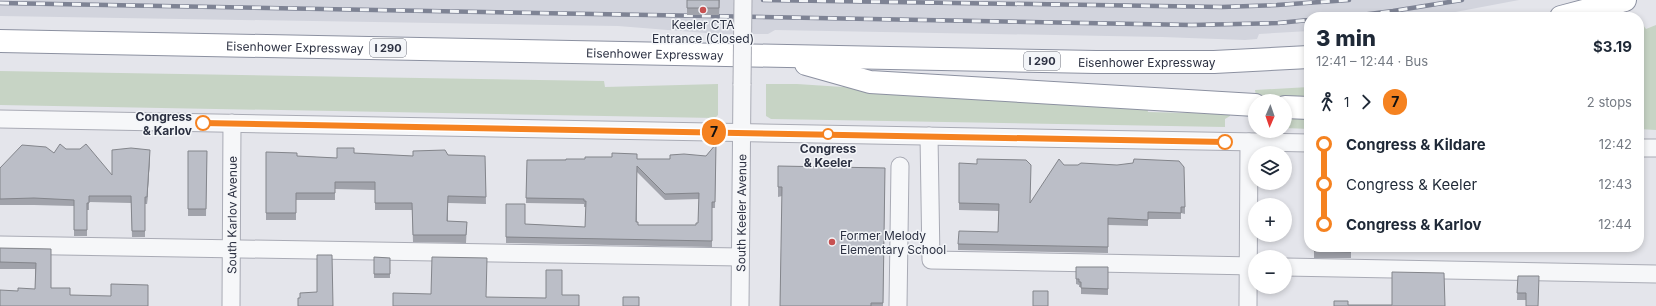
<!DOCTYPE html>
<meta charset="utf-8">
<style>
:root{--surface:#fff;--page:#f6f6f7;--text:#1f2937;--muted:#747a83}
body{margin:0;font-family:Inter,sans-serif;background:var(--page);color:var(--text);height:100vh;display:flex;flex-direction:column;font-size:15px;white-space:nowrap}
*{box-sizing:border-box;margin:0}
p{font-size:13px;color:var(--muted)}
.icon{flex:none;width:22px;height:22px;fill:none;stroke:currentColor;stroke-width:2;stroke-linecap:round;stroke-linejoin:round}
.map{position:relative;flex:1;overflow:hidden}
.side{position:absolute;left:1304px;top:12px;width:340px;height:240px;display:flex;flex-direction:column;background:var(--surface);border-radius:16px;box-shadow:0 2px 6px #0003}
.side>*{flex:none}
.badge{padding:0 8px;border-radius:13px;font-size:14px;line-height:26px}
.needle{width:26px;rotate:182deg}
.tools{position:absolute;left:1248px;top:94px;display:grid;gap:8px}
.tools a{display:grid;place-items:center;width:44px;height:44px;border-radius:50%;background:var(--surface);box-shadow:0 2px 6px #0003;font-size:20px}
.map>.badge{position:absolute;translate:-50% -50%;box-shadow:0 0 0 2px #fff}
.legs{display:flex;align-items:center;gap:6px;height:44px;padding:0 12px;font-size:13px}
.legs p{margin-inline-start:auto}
.summary{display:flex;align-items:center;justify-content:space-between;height:68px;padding:0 12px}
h1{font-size:22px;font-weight:800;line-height:30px}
ul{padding:0 12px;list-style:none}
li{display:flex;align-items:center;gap:14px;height:40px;font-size:15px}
li i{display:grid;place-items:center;width:6px;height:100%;margin:0 5px;background:currentColor}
li i::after{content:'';width:10px;height:10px;margin:-5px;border:3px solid;border-radius:50%;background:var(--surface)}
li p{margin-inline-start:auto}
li:first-child i{background:linear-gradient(#0000 50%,currentColor 0)}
li:last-child i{background:linear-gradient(currentColor 50%,#0000 0)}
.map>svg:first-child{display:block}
.built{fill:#d2d4dd}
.green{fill:#c7d4c5}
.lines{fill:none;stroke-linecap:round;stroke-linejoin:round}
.minor-casing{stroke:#a9abb5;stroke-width:19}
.highway-casing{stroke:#8c91a1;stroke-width:24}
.minor{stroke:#f6f7f9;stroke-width:17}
.highway{stroke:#fff;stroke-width:22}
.rail-casing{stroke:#7e8394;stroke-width:4.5}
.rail{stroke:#f3f5f8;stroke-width:3;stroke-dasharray:9;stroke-linecap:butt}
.minor-bridge-casing{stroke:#a9abb5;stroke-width:19;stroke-linecap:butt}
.minor-bridge{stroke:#f6f7f9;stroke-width:17}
.wall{fill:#a1a3ab;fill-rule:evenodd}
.shaded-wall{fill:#83858b}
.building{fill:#bbbec7;stroke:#83858b;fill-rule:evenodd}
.line-1-casing{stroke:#fff;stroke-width:9}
.line-1{stroke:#f58220;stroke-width:6}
.poi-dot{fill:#c75151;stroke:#f3f5f8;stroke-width:1.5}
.stop-1-dot{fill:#fff;stroke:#f58220;stroke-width:2}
.labels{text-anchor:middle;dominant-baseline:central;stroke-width:3;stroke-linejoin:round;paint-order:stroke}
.shield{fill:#f3f5f8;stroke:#686c79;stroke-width:1}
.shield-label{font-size:11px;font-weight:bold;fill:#2c3142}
.poi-label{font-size:12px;fill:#2c3142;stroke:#f3f5f8}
.street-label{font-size:12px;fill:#2c3142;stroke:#f3f5f8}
.stop-label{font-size:12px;font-weight:bold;fill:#2c3142;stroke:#f3f5f8;text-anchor:end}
</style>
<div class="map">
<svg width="1656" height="306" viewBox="0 0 1656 306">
<rect width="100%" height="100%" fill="#e4e5eb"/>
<path class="built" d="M0 0H1519L1429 17H1309V31L1259 34 1257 39 1245 40 1162 37 775 30 768 34H718L618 26 0 16Z"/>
<path class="green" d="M1643 25 1646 29 1656 25V130L1639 129V26Z
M0 71 604 81 605 87 718 84V115L715 118 0 105Z
M766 84H797L1147 107 1148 112 1230 114V116L1225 119V127L771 119 766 116Z
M1309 87V100L1256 97 1255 90Z
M1285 114H1309V129L1285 128Z"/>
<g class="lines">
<g class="minor-casing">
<g id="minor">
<path d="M0 119 1309 143"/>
<path d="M929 136 931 260 1255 266"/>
<path d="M1639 148H1656"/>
<path d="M0 245 740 257"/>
<path d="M1285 267 1656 274"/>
<path id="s1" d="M231 306 232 123"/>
<path id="s2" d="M740 306 742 84"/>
<path d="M898 306 900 166"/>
<path d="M1248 306 1249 142"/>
</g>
</g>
<g class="highway-casing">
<g id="highway">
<path d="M1561 17 1625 0"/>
<path id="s3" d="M0 41 1096 62H1214L1309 57"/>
<path d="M806 64 870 82 1255 105"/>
<path d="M1285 107 1309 108"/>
</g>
</g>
<use href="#minor" class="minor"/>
<use href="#highway" class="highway"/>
<g class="rail-casing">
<path id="rail" d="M763 0 1222 7 1277 5 1349 0
M0 3 1192 25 1278 23 1309 20
M1345 17 1393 11 1462 0"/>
</g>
<use href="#rail" class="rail"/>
<g class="minor-bridge-casing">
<path id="minor-bridge" d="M742 84 743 0"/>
</g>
<use href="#minor-bridge" class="minor-bridge"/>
</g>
<path class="wall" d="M687 0H720L719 15H687Z
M716 144 715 208H712V247L506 243V204L525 224 585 227 586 207H584V204L526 203 527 160 670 159 706 156ZM637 172 665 200 699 199 698 223 696 225H638L637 222Z
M66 149 112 175 150 157 147 204H145V237H132L131 203 89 202V210H87V236H74V206L34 205H0V168L54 153Z
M188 151H207L206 216H188Z
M266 152 297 156 337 158 354 153 413 156H485L486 204 448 203V221L467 222 466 243 413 242 412 210H375V190L335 189V200H296V220H266Z
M959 163 1030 203 1064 165 1185 207V214L1181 213V219H1148V226L1108 225V253L958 250V244L998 232 999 211 959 210Z
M778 166 885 168 883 306H780L782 196 778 197Z
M1314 247H1351V258H1314Z
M0 248 51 249V288L70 295 148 306 18 291 35 289V269H0Z
M374 257 390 258V278H374Z
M1076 267H1108V295L1081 294V287H1079V285L1076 284Z
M1518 276H1539L1526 300H1517Z"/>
<path class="shaded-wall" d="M150 150V157L147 204V197Z"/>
<path class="building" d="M687 0H719V8H687Z
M60 144 66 149H80L86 144 112 175V150L131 148 150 150 147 197H145V231H132L131 196H89V203H87V230H74V200L34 198 0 199V168L22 145 46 147 54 153Z
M716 144 715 202H712V241L506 237V204H525V224L585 227 586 201H584V199L526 198 527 160H566V159H585V157H612V153L637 154V159H670V155L684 154 706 156ZM637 166 665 194 699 193 698 223H696V225H638V222H636Z
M337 148H354V153L413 156V151L445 150 448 155 485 156 486 197 448 196 447 221 467 222 466 235H413L412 203H375V182H335V193H296V213H266V152L297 153V156L337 158Z
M188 151H207L206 209H188Z
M977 159 1026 160 1031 165 1030 203 1059 159 1064 165H1078L1081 163 1117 165 1133 163 1134 159 1179 161 1184 167 1185 207H1181V213L1148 212V220L1108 218V247L958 244 959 231 998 232 999 204 959 203V163L977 164Z
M778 166 885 168 883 303H871V306H780L782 187H778Z
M1314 247H1351V252L1314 251Z
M0 248 51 249V288H70V295L111 296V284L148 285V306H0V290L18 291V288L35 289 36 263 0 262Z
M317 255H332L333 306H298V298H300V293L317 292Z
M374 257 390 258V274H374Z
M432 257 487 258 486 297 546 298V270H562V295H579V306H393V293L431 294Z
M1076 267H1108V289L1081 288V282H1079V279H1076Z
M1392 272 1444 273 1445 306H1334V301H1348V305H1392Z
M1518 276H1539L1538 306H1526V293H1517Z
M1033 291H1048V306H1033Z
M623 297H639V306H623Z"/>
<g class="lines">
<g class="line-1-casing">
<path id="line-1" d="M203 123 1225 142"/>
</g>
<use href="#line-1" class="line-1"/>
</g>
<g class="poi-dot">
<circle cx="703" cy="10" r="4"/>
<circle cx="832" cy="242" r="4"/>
</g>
<g class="stop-1-dot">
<circle cx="203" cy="123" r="7"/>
<circle cx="828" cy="134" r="5"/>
<circle cx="1225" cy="142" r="7"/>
</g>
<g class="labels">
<g class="shield">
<rect x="370" y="39" width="36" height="18" rx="3"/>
<rect x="1024" y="52" width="36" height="18" rx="3"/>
</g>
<g class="shield-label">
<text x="388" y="48">I 290</text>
<text x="1042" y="61">I 290</text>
</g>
<g class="poi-label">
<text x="703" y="24">Keeler CTA<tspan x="703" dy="14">Entrance (Closed)</tspan></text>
<text x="840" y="235" text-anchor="start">Former Melody<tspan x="840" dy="14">Elementary School</tspan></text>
</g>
<g class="street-label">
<text stroke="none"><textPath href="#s3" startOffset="295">Eisenhower Expressway</textPath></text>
<text stroke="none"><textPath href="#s3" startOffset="655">Eisenhower Expressway</textPath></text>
<text stroke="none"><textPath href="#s3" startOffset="1147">Eisenhower Expressway</textPath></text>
<text stroke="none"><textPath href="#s2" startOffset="93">South Keeler Avenue</textPath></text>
<text stroke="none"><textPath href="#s1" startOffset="91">South Karlov Avenue</textPath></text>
</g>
<g class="stop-label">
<text x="192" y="116">Congress<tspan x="192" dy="14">&amp; Karlov</tspan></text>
<text x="828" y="148" text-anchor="middle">Congress<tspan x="828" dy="14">&amp; Keeler</tspan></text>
</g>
</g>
</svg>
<div class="tools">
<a><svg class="needle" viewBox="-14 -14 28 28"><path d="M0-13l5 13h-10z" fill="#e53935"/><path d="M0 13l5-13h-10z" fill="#747a83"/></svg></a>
<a><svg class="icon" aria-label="layers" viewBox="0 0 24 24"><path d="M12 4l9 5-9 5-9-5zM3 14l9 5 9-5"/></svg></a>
<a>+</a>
<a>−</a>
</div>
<b class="badge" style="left:714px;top:132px;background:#f58220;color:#111">7</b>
<section class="side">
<div class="summary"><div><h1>3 min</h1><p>12:41 – 12:44 · Bus</p></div><b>$3.19</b></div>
<div class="legs"><svg class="icon" aria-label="walk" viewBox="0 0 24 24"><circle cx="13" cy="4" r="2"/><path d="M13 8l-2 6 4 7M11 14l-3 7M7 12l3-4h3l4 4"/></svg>1<svg class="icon" aria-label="forward" viewBox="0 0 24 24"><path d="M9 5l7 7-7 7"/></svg><b class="badge" style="background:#f58220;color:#111">7</b><p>2 stops</p></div>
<ul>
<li><i style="color:#f58220"></i><b>Congress &amp; Kildare</b><p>12:42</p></li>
<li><i style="color:#f58220"></i><span>Congress &amp; Keeler</span><p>12:43</p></li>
<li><i style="color:#f58220"></i><b>Congress &amp; Karlov</b><p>12:44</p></li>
</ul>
</section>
</div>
